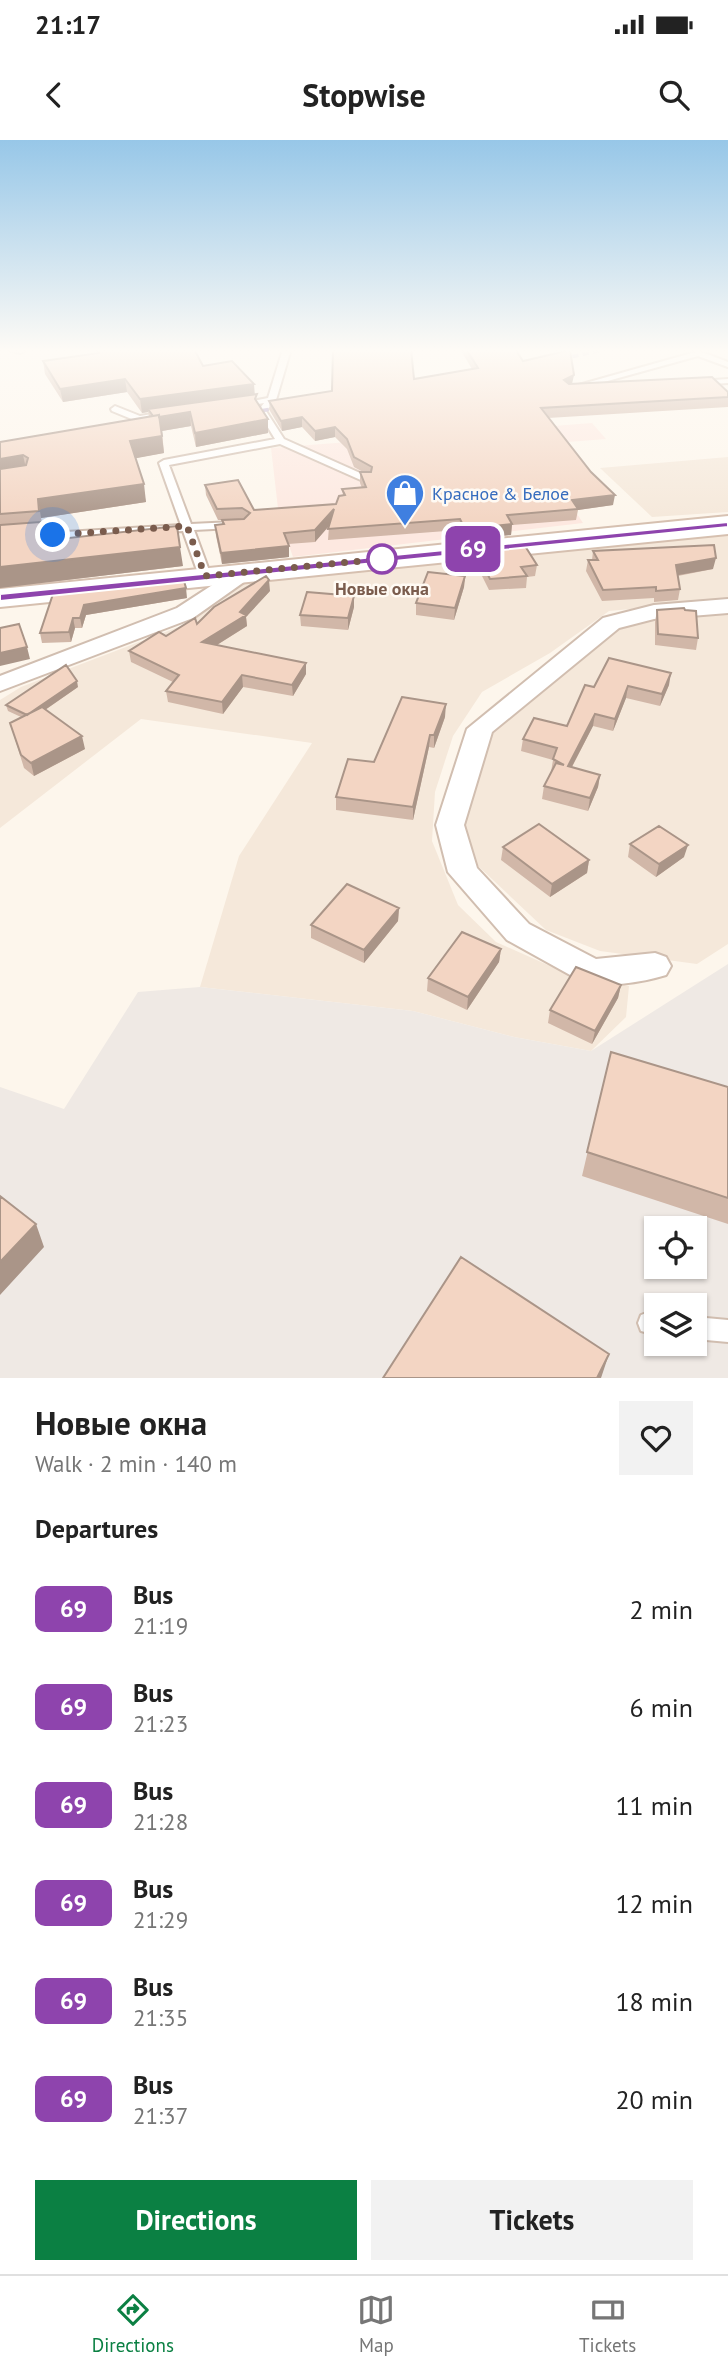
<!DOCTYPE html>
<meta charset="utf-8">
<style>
:root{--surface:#fff;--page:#f2f2f2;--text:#222;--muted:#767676;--line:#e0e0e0;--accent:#0b8043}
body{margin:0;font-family:"PT Sans",sans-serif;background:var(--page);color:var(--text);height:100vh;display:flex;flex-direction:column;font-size:26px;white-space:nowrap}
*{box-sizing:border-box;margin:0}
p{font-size:23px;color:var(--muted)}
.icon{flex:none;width:38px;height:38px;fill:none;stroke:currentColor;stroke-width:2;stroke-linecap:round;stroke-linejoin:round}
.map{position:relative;height:1238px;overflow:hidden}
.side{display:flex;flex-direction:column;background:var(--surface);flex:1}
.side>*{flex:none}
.badge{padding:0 14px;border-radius:10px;font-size:24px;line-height:46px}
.controls{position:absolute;left:644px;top:1076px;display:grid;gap:14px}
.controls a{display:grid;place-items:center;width:63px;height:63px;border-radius:0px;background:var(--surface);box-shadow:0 2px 5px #0004;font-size:35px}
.you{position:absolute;width:35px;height:35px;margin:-18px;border:5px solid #fff;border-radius:50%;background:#1a73e8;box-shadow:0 0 0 10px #1a73e833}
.map>.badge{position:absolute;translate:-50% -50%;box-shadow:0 0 0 4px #fff}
h2{padding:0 35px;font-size:26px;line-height:63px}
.round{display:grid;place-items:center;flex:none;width:74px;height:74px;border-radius:0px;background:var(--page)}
.head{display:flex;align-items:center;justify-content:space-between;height:119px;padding:0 35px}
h1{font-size:33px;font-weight:600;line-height:52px}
.button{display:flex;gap:14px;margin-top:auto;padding:14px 35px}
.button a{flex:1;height:80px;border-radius:0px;background:var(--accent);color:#fff;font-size:28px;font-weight:600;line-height:80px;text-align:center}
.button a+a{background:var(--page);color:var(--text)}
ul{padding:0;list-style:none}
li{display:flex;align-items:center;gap:21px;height:98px;padding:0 35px}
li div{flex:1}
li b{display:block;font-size:26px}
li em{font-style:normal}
li .badge{min-width:77px;font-weight:700;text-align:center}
.status{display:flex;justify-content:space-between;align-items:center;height:49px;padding:0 35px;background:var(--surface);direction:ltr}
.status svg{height:19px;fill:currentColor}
header{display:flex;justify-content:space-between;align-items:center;height:91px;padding:0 35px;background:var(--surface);font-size:32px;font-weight:600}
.menu{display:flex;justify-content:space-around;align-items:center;height:98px;border-top:2px solid var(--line);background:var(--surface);font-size:19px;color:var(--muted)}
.menu a{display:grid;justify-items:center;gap:4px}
.menu .selected{color:var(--accent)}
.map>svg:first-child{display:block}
.residential{fill:#f5e8da}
.commercial{fill:#fde8e0}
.industrial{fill:#efe9e4;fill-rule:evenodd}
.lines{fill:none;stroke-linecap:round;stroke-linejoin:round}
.lane-casing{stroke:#d1beb0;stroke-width:4}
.street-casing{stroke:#d1beb0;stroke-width:4}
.secondary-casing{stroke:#d6c0b0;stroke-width:4}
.lane{fill:#fff;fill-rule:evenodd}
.street{fill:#fff;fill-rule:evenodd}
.secondary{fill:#fff;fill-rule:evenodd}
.rail{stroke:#b9a8c9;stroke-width:3.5;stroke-dasharray:6 4.5;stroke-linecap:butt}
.wall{fill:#d1b7a8}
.shaded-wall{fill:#aa9588}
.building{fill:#f3d5c3;stroke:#aa9588;stroke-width:2}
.line{fill:#8e44ad;stroke:#fff;stroke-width:2}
.walk{stroke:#7a5c4d;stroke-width:7;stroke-dasharray:0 12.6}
.stop-dot{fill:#fff;stroke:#8e44ad;stroke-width:3.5}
.labels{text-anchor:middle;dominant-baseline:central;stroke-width:5;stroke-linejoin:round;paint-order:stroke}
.far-shop-label{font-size:18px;fill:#366cbe;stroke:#fffaf3;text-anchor:start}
.far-stop-label{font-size:18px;font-weight:bold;fill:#7a5c4d;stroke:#fffaf3}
</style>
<div class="status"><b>21:17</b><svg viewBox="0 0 49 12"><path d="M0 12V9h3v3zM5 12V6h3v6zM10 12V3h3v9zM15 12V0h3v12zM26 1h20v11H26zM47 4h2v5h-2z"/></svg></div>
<header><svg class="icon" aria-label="back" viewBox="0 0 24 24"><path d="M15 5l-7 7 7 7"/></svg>Stopwise<svg class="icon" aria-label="search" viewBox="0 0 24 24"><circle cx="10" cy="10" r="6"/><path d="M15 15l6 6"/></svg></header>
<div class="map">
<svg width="728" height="1238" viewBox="0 0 728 1238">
<rect width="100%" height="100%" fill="#fdf6ec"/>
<path class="residential" d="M728 317V372L652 377 600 328Z
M728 391V460L609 471 550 513 482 552 453 596 435 652 432 701 458 765 496 802 559 830 629 846 626 877 591 911 514 897 413 871 200 847 239 716 312 603 141 579 0 688V560L21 547 189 483 251 437Z
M728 469V804L697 824 600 811 546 790 476 724 464 681 488 591 614 487 669 475Z"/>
<path class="commercial" d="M592 283 606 299 568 302 585 328 549 331 583 383 293 417 279 377 271 308Z"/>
<path class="industrial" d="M728 824V1238H0V947L64 969 138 852 200 847 413 871 514 897 591 911ZM656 1088H695V1127H656ZM656 1166H695V1204H656Z"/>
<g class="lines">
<g class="lane-casing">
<path id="lane" d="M6 209H22L24 211 20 213Z
M283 209H291L276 260 266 271 284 299 369 337V341H363L280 304 169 325 191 384 233 382 238 385 233 388 194 390 211 436 205 439 199 436 183 391 0 402V396L181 385 159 323 164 320 275 299 258 271 264 263 240 267 236 264 268 258Z
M699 211 728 222V227L698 216 575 250 568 248Z
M728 239V243L698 245 694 243 698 241Z
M115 266 140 276 158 273 162 276 139 282 112 271 111 269Z
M649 1172 656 1173V1195L641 1191 638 1183 641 1175Z
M695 1177 728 1180V1202L695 1199Z"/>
</g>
<g class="street-casing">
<path id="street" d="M244 427 251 429 254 433 251 437 193 478 0 551V536L177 468 237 429Z
M728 459V473L654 479 619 488 492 592 464 685 477 728 529 784 596 819 655 813 666 817 671 826 666 835C643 842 604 849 581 841L507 800 448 732 436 685 467 589 603 478 654 465Z"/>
</g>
<g class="secondary-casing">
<path id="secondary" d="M728 376V394L0 467V449Z"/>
</g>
<use href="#lane" class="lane"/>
<use href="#street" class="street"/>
<use href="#secondary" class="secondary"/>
<path class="rail" d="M552 221 607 209
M242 274 290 266"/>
</g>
<path class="wall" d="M96 209H194L203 226 255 254 257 262 268 279V293L196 307 191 286 162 291 164 313 135 318 146 362 41 378 43 390H42L44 401 183 426 0 448V302L149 277 148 272 142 273 127 252 63 262 45 234 43 221 97 214Z
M460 209H515L523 221 572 244 728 252V267L548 278 613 365 578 370 576 380 512 385 511 395 464 400 459 390 328 400 329 386 315 402 288 404 289 417 222 424 216 396 215 385 222 384V380H236H218L206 355 205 345 254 370 336 364 343 355 342 349 362 348 360 343V332H363L354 327 347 309 335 297 315 301 302 287 282 291 270 271 269 261 414 239 472 229Z
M476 411 537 425 535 436 527 437 526 448 489 450 475 422Z
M593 411 713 429 678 436 680 449 678 460 654 462V458L602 461 586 431 588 420H592Z
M465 436 464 447 454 480 416 475V463Z
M270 451 246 477 247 486 217 505 306 534 293 556 243 547 223 574 168 562 166 551 173 542 131 522 129 511 197 484Z
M53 454 187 458 86 475 82 488H75L71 502 42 503 40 493Z
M354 456V467L348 490 301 486 300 475Z
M657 470H685L698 498 696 510 655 505V482Z
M669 545 660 566 626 558 613 591 593 586 572 627 600 635 598 647 588 671 542 659 544 646 551 632 553 620 521 611 523 599 567 586 594 547Z
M78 547 45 570 85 609 34 636 24 628 10 583 21 577 8 571 6 565Z
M445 577 434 608 429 607 413 680 336 670V657L374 622Z
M630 704 684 717 656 737 628 717Z
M503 707 589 720 587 733 550 757 501 720Z
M399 768 398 781 364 823 311 798V785Z
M501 809 499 822 467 870 427 851 428 838Z
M621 845 618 858 592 904 548 883 550 870Z
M611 912 728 947V1084L582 1036Z"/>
<path class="shaded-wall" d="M574 235 572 244 563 250 564 240Z
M125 239 127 252 63 262 60 249Z
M254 244 255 257 148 269V272L142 273 140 259Z
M190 272 191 286 156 292 154 278Z
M302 277V287L282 291 281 281Z
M268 279V293L196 307 195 293Z
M335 287V297L315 301V291Z
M162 296 164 313 132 319 130 301Z
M23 315 27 333 0 337V319Z
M144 344 146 362 41 378 43 390 38 359Z
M615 355 613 365 578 370 572 360Z
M334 369V380L315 402V390Z
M512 384 511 395 464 400 465 389Z
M289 406V417L222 424 221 413Z
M180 407 183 426 0 448V427Z
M716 418 713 429 673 436 676 425Z
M465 436 464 447 454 480 455 468Z
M269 440 270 451 246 477 247 486 204 513 202 502 240 472Z
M186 448 187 458 86 475 82 488 80 478 84 465Z
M354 456V467L348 490V478Z
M73 478 75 488 71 502 69 492Z
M27 507 30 519 0 526V513Z
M306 523V534L293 556 292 545Z
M671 533 669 545 660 566 662 554Z
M242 535 243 547 223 574 222 562Z
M77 541 78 547 29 581 27 575Z
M628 546 626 558 613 591 615 579Z
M446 564 445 577 434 608V595Z
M595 574 593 586 566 638 568 626Z
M430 595 429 607 413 680V667Z
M82 596 85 609 34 636 31 623Z
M600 635 598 647 588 671 590 658Z
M688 705 684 717 656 737 659 724Z
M589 720 587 733 550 757 552 744Z
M399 768 398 781 364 823V810Z
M501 809 499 822 467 870 468 857Z
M621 845 618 858 592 904 595 891Z
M36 1084 44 1107 0 1155V1122Z
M609 1214 601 1238H597Z"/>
<path class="building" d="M98 209H194L203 226 232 221 254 244 140 259 125 239 60 249 43 221 99 213Z
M333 209H411L414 239 478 228 466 209H515L523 221 570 210 574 235 564 240 569 244 712 237 728 252V257L541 268 591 332 615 355 572 360 578 369 507 375 512 384 465 389 460 379 328 389 334 369 315 390 284 393 289 406 221 413 215 385 224 384 222 380 244 379 250 373 242 368 217 369 205 345 238 340 254 370 336 364 339 356 345 355 342 349 366 347 360 332H371L372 327 354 317 347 299 335 287 315 291 302 277 281 281 269 261 332 251Z
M257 254 255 259 268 279 195 293 190 272 159 277V275L153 276 148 269Z
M159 275 162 296 130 301 144 344 38 359 39 371 0 374V329L26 325 28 318 23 315 0 319V302Z
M40 382 42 401 177 386 180 407 0 427V385Z
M714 405 716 418 676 425 680 449 656 451V447L603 450 588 420H598L593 411Z
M525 406 537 425 521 427 527 436 490 439 476 411Z
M428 432 465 436 455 468 416 463Z
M266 436 269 440 240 472 246 475 202 502 306 523 292 545 242 535 222 562 166 551 179 535 129 511 159 492 166 496 195 478 197 484 214 467Z
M184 441 186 448 84 465 80 478H73L69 492 40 493 53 454Z
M307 452 354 456 348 478 300 475Z
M684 468 685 470 696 471 698 498 658 494 657 470Z
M19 484 27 507 0 513V488Z
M609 518 671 533 662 554 628 546 615 579 595 574 568 626 600 635 590 658 544 646 556 623 564 625 553 619 557 608 523 599 534 578 567 586 585 545 594 547Z
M66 525 77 541 27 575 6 565Z
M402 557 446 564 434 595H430L413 667 336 657 348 619 374 622Z
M42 567 82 596 31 623 21 615 10 583Z
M539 684 589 720 552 744 503 707Z
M659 686 688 705 659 724 630 704Z
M347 744 399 768 364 810 311 785Z
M462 792 501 809 468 857 428 838Z
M576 827 621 845 595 891 550 870Z
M611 912 728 947V1058L587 1012Z
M0 1056 36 1084 0 1122Z
M461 1117 609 1214 597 1238H383Z"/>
<linearGradient id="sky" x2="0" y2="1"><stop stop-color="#97c7e8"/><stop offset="0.55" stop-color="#fefbf6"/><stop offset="1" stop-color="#fefbf6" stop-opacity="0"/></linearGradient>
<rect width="728" height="383" fill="url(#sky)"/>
<path class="line" d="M728 382V387L0 461V454Z"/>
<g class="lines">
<path class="walk" d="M53 395 187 386 205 436 382 419"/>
</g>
<defs>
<g id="shop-pin" transform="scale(2.0125)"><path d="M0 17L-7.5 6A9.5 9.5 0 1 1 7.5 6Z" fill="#3f7fe0" stroke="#fffaf3"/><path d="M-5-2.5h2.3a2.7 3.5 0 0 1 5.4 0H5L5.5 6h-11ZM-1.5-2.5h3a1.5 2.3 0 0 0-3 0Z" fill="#fff"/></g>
</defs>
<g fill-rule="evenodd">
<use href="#shop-pin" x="405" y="353"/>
</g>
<circle class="stop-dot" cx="382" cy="419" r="14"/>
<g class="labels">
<g class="far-shop-label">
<text x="432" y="353">Красное &amp; Белое</text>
</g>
<g class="far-stop-label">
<text x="382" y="448">Новые окна</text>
</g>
</g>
</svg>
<div class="controls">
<a><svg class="icon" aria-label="locate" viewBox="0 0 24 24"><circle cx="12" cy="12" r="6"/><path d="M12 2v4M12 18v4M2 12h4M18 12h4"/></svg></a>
<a><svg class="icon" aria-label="layers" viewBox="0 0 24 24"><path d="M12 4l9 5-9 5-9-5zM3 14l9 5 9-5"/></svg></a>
</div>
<div class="you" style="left:53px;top:395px"></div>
<b class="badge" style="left:473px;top:409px;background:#8e44ad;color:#fff">69</b>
</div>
<section class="side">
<div class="head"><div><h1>Новые окна</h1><p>Walk · 2 min · 140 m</p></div><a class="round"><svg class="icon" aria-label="heart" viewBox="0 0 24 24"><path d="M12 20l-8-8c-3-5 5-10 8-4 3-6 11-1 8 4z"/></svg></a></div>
<h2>Departures</h2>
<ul>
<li><span class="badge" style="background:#8e44ad;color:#fff">69</span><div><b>Bus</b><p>21:19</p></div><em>2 min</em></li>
<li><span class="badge" style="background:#8e44ad;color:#fff">69</span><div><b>Bus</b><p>21:23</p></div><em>6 min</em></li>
<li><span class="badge" style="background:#8e44ad;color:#fff">69</span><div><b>Bus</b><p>21:28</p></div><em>11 min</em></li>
<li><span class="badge" style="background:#8e44ad;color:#fff">69</span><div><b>Bus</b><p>21:29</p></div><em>12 min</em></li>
<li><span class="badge" style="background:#8e44ad;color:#fff">69</span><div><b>Bus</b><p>21:35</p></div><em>18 min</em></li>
<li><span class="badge" style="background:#8e44ad;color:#fff">69</span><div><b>Bus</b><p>21:37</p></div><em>20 min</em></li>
</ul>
<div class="button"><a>Directions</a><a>Tickets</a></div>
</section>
<nav class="menu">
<a class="selected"><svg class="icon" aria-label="directions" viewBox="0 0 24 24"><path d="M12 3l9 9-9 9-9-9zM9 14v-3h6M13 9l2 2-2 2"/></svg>Directions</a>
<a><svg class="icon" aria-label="map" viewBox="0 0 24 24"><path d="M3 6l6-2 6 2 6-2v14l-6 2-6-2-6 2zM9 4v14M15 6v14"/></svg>Map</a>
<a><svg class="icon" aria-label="tickets" viewBox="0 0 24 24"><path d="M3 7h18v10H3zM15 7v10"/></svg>Tickets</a>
</nav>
